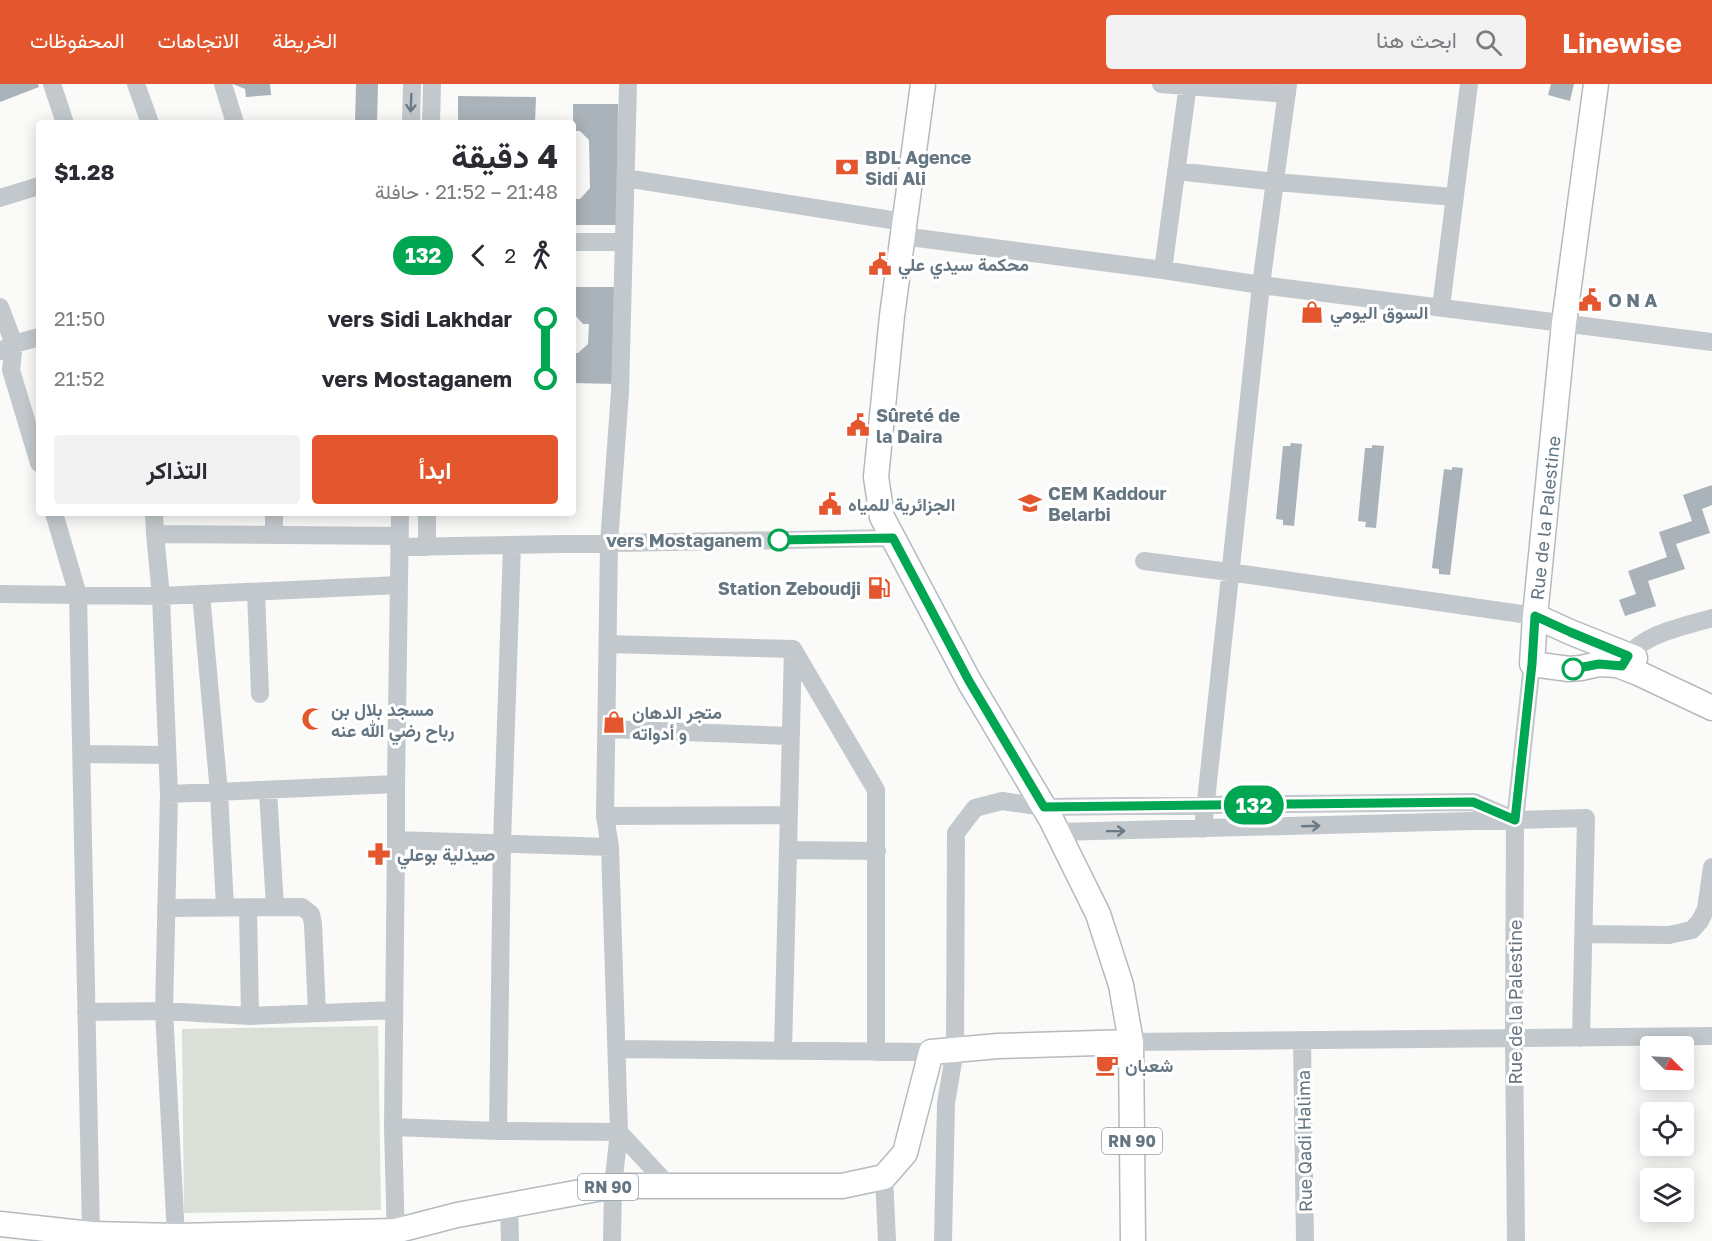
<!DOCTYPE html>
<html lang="ar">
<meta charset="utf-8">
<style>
:root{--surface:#fff;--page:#f2f2f3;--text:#2b2b33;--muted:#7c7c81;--accent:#e4572e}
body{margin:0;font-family:"Golos Text",Vazirmatn,sans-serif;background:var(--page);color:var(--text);direction:rtl;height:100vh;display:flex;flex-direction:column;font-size:22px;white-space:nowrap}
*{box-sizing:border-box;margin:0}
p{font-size:20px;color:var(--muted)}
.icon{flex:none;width:33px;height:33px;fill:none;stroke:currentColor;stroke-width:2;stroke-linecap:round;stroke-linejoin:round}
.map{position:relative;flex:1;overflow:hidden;direction:ltr}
.sheet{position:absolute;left:36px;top:36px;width:540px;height:396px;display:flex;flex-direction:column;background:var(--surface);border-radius:6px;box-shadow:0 3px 15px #0003;direction:rtl}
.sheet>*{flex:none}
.badge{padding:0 12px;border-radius:20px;font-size:21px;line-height:39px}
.needle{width:39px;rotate:114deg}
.buttons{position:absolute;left:1640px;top:952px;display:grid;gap:12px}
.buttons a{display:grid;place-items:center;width:54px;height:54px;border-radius:6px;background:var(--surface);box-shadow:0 3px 15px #0003;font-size:30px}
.map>.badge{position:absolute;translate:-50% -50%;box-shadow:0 0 0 3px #fff}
.legs{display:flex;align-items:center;gap:9px;height:66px;padding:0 18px;font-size:20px}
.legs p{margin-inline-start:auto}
.headline{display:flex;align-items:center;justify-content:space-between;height:102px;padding:0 18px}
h1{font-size:33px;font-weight:700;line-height:45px}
.cta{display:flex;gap:12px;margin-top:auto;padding:12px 18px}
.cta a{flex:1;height:69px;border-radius:6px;background:var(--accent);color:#fff;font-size:24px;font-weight:700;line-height:69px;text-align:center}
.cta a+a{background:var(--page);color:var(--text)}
ul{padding:0 18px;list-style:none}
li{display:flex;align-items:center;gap:21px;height:60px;font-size:22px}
li i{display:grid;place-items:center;width:9px;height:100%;margin:0 8px;background:currentColor}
li i::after{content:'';width:15px;height:15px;margin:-8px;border:4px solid;border-radius:50%;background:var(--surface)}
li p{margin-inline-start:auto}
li:first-child i{background:linear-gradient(#0000 50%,currentColor 0)}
li:last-child i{background:linear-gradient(currentColor 50%,#0000 0)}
header{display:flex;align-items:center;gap:36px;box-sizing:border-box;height:84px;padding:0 30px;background:var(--accent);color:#fff}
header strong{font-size:28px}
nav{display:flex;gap:33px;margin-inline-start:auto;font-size:21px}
.search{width:420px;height:54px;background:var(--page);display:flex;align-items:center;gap:15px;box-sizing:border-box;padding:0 21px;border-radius:6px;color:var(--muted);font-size:22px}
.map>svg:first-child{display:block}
.green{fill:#dadfd7}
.building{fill:#aab3b9}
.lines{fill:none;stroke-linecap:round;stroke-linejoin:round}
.major-casing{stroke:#b5babe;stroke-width:27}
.minor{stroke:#c3c8cc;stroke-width:18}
.major{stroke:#fff;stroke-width:24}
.oneway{stroke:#6a7a87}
.line-1-casing{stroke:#fff;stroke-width:14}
.line-1{stroke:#00a651;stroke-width:9}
.stop-1-dot{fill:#fff;stroke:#00a651;stroke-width:3}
.labels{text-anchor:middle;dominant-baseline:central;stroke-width:6;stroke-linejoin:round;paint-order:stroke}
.shield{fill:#fff;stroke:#939fa8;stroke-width:1.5}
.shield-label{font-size:16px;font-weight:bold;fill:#657683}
.poi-label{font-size:18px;font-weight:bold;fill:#657683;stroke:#fff;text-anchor:start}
.street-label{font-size:18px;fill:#657683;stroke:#fff}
.stop-label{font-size:18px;font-weight:bold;fill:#657683;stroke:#fff;text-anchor:end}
</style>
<header>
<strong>Linewise</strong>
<div class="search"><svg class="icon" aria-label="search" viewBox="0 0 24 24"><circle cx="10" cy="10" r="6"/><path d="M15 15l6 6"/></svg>ابحث هنا</div>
<nav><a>الخريطة</a><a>الاتجاهات</a><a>المحفوظات</a></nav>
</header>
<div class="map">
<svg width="1712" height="1157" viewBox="0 0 1712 1157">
<rect width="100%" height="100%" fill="#fafaf8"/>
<path class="green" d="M378 942 381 1126 184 1129 182 945Z"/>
<path class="building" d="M0 0H38L39 3 0 18Z
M233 0H270L271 11 246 13 245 5Z
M356 0H378L377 39H355Z
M1551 0H1574L1570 17 1548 11Z
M458 12 536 13 535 39H458Z
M573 20H618L617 141H573V115H580L590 104 589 56 580 47H573Z
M573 203H617V300L573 299V269H578L588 260 589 240H583L573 229Z
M1291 359 1302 360 1294 442 1283 441V436L1276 435 1283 362H1290Z
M1372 361 1384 362 1376 444 1365 443 1366 438 1358 437 1365 364H1372Z
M1452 383 1463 384 1450 491 1439 490V485L1432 484 1444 385 1452 386Z
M1712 401V421L1702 425 1710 449 1676 460 1685 485 1648 497 1656 522 1625 532 1619 516 1636 510 1628 487 1667 473 1659 448 1692 437 1683 411Z"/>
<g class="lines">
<g class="major-casing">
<path id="major" d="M923 0 892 232 876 393 882 433 969 597 1051 735 1098 830 1121 901 1131 958 1133 1157
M1596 0 1564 239 1535 532 1532 580 1569 585 1581 584 1599 580 1617 581 1638 589 1712 624
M1535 532 1570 548 1635 574
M0 1140 91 1150 176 1152 395 1147 457 1131 613 1102H842L884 1093 905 1069 931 968 998 962 1131 958"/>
</g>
<path class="minor" d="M52 0 65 39
M136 0 150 39
M223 0 235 39
M1161 0 1287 10
M411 39 412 0
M431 39 432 0
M1176 87 1276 98 1454 113
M625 94 904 138
M0 114 39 102
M902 152 1163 186 1261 201 1712 258
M573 158H624
M1163 186 1188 0
M0 223 14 260 11 286 39 379
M1441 223 1469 0
M0 267 14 260 39 253
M54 429 78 511 91 1150
M154 429 155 450 161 512 399 501
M155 450 400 452
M274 451V429
M399 463 893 454
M427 463V429
M1144 477 1229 488 1535 532
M256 508 260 610
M0 510 161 512 169 710 164 927 176 1152
M201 510 219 709 225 823
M608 560 793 565 783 967
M793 565 876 706V968
M1623 580C1638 550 1682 543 1712 534
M607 645 791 652
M81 670 167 671
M268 707 275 823
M169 710 396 700
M605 732 788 731
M1203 745 1261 201 1288 0
M1058 748 1586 734 1581 954
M396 756 610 763
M788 766 877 767
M248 823 250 932
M166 824 302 823 311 830 313 840 317 929
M1584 850 1669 851 1692 846 1700 837 1706 825 1712 783
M86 928 164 927 250 932 394 926
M1302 956 1305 1157
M1131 958 1712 952
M617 965 931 968
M393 1043 498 1047 619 1048 670 1103
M498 1047 502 759 512 461
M884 1093 887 1157
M509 1121 510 1157
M396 1157 393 1043 396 756V700L400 429
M612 1157 613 1102 619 1048 610 763 605 732 609 459 620 308 628 0
M943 1157 946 1019 955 966 956 749 975 724 1002 717 1044 723 1474 718 1515 736
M1516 1157 1514 954 1515 736 1532 580"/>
<use href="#major" class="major"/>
</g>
<defs><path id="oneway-shaft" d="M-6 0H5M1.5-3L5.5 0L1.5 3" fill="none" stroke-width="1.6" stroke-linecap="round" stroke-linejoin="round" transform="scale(1.5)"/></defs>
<g class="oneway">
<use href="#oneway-shaft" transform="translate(411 19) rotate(92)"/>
<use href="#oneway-shaft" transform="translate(1311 742) rotate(-2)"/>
<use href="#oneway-shaft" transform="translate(1116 747) rotate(-1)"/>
</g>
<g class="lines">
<g class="line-1-casing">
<path id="line-1" d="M779 456 893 454 969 597 1044 723 1473 718 1515 736 1532 580 1535 532 1570 548 1628 572 1622 582 1599 580 1573 585"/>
</g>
<use href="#line-1" class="line-1"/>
</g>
<defs>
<g id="bank-bare" transform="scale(1.8)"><path d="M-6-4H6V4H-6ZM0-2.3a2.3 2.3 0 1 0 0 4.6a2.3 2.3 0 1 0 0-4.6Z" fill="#e4572e" stroke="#fff" stroke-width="2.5" paint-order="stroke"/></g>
<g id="civic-bare" transform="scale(1.8)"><path d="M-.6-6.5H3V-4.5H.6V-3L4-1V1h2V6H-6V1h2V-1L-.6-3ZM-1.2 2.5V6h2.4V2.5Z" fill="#e4572e" stroke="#fff" stroke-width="2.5" paint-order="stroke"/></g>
<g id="shop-bare" transform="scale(1.8)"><path d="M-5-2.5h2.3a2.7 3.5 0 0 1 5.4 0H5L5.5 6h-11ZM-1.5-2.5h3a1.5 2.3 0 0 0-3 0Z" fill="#e4572e" stroke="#fff" stroke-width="2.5" paint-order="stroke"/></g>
<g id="school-bare" transform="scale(1.8)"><path d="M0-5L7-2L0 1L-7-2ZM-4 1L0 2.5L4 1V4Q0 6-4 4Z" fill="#e4572e" stroke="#fff" stroke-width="2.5" paint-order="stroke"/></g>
<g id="fuel-bare" transform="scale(1.8)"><path d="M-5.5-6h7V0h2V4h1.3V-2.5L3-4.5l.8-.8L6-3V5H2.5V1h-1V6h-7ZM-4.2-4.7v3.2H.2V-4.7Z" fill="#e4572e" stroke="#fff" stroke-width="2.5" paint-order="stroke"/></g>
<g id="mosque-bare" transform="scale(1.8)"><path d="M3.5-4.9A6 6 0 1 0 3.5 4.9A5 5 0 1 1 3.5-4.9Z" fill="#e4572e" stroke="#fff" stroke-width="2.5" paint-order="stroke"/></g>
<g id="pharmacy-bare" transform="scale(1.8)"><path d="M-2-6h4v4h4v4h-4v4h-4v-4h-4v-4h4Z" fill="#e4572e" stroke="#fff" stroke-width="2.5" paint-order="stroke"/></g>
<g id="cafe-bare" transform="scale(1.8)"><path d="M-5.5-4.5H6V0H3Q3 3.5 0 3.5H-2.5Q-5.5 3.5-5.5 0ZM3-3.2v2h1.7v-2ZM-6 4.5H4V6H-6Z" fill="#e4572e" stroke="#fff" stroke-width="2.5" paint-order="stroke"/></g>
</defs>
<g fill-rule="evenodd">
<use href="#bank-bare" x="847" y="83"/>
<use href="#civic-bare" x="880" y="180"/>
<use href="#civic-bare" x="1590" y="216"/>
<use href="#shop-bare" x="1312" y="228"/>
<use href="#civic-bare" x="858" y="341"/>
<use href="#school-bare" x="1030" y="419"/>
<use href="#civic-bare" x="830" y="420"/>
<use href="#fuel-bare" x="879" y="504"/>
<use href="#mosque-bare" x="313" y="635"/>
<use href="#shop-bare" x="614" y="638"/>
<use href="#pharmacy-bare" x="379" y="770"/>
<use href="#cafe-bare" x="1107" y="981"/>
</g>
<g class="stop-1-dot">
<circle cx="779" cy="456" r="10"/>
<circle cx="1573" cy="585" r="10"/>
</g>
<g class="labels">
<g class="shield">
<rect x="1102" y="1044" width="60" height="26" rx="4.5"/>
<rect x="578" y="1090" width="60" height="26" rx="4.5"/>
</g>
<g class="shield-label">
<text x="1132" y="1057">RN 90</text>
<text x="608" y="1103">RN 90</text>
</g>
<g class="poi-label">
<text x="865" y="73">BDL Agence<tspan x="865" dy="21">Sidi Ali</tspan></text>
<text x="898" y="180">محكمة سيدي علي</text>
<text x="1608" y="216">O N A</text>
<text x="1330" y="228">السوق اليومي</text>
<text x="876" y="331">Sûreté de<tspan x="876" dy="21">la Daira</tspan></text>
<text x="1048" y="409">CEM Kaddour<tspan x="1048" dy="21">Belarbi</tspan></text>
<text x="848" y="420">الجزائرية للمياه</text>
<text x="861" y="504" text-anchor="end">Station Zeboudji</text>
<text x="331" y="625">مسجد بلال بن<tspan x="331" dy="21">رباح رضي الله عنه</tspan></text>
<text x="632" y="628">متجر الدهان<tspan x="632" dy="21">و أدواته</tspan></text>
<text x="397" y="770">صيدلية بوعلي</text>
<text x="1125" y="981">شعبان</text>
</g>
<g class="street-label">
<text transform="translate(1545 434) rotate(-84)">Rue de la Palestine</text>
<text transform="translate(1515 918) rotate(-90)">Rue de la Palestine</text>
<text transform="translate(1304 1057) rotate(-91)">Rue Qadi Halima</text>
</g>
<g class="stop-label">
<text x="762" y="456">vers Mostaganem</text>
</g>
</g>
</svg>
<div class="buttons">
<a><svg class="needle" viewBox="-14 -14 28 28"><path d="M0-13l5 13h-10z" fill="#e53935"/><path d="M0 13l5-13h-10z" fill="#7c7c81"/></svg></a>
<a><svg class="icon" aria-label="locate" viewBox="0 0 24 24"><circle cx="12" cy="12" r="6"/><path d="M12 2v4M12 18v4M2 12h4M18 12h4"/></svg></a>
<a><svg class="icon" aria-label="layers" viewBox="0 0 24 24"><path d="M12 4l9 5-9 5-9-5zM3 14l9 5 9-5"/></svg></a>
</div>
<b class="badge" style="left:1254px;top:721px;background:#00a651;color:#fff">132</b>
<section class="sheet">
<div class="headline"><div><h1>4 دقيقة</h1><p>21:48 – 21:52 · حافلة</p></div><b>$1.28</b></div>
<div class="legs"><svg class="icon" aria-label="walk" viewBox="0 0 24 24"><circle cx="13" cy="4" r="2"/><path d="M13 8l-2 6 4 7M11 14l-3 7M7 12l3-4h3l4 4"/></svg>2<svg class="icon" aria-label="back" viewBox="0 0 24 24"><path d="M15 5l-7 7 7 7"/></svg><b class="badge" style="background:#00a651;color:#fff">132</b></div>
<ul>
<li><i style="color:#00a651"></i><b>vers Sidi Lakhdar</b><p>21:50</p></li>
<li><i style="color:#00a651"></i><b>vers Mostaganem</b><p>21:52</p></li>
</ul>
<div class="cta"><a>ابدأ</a><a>التذاكر</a></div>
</section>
</div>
